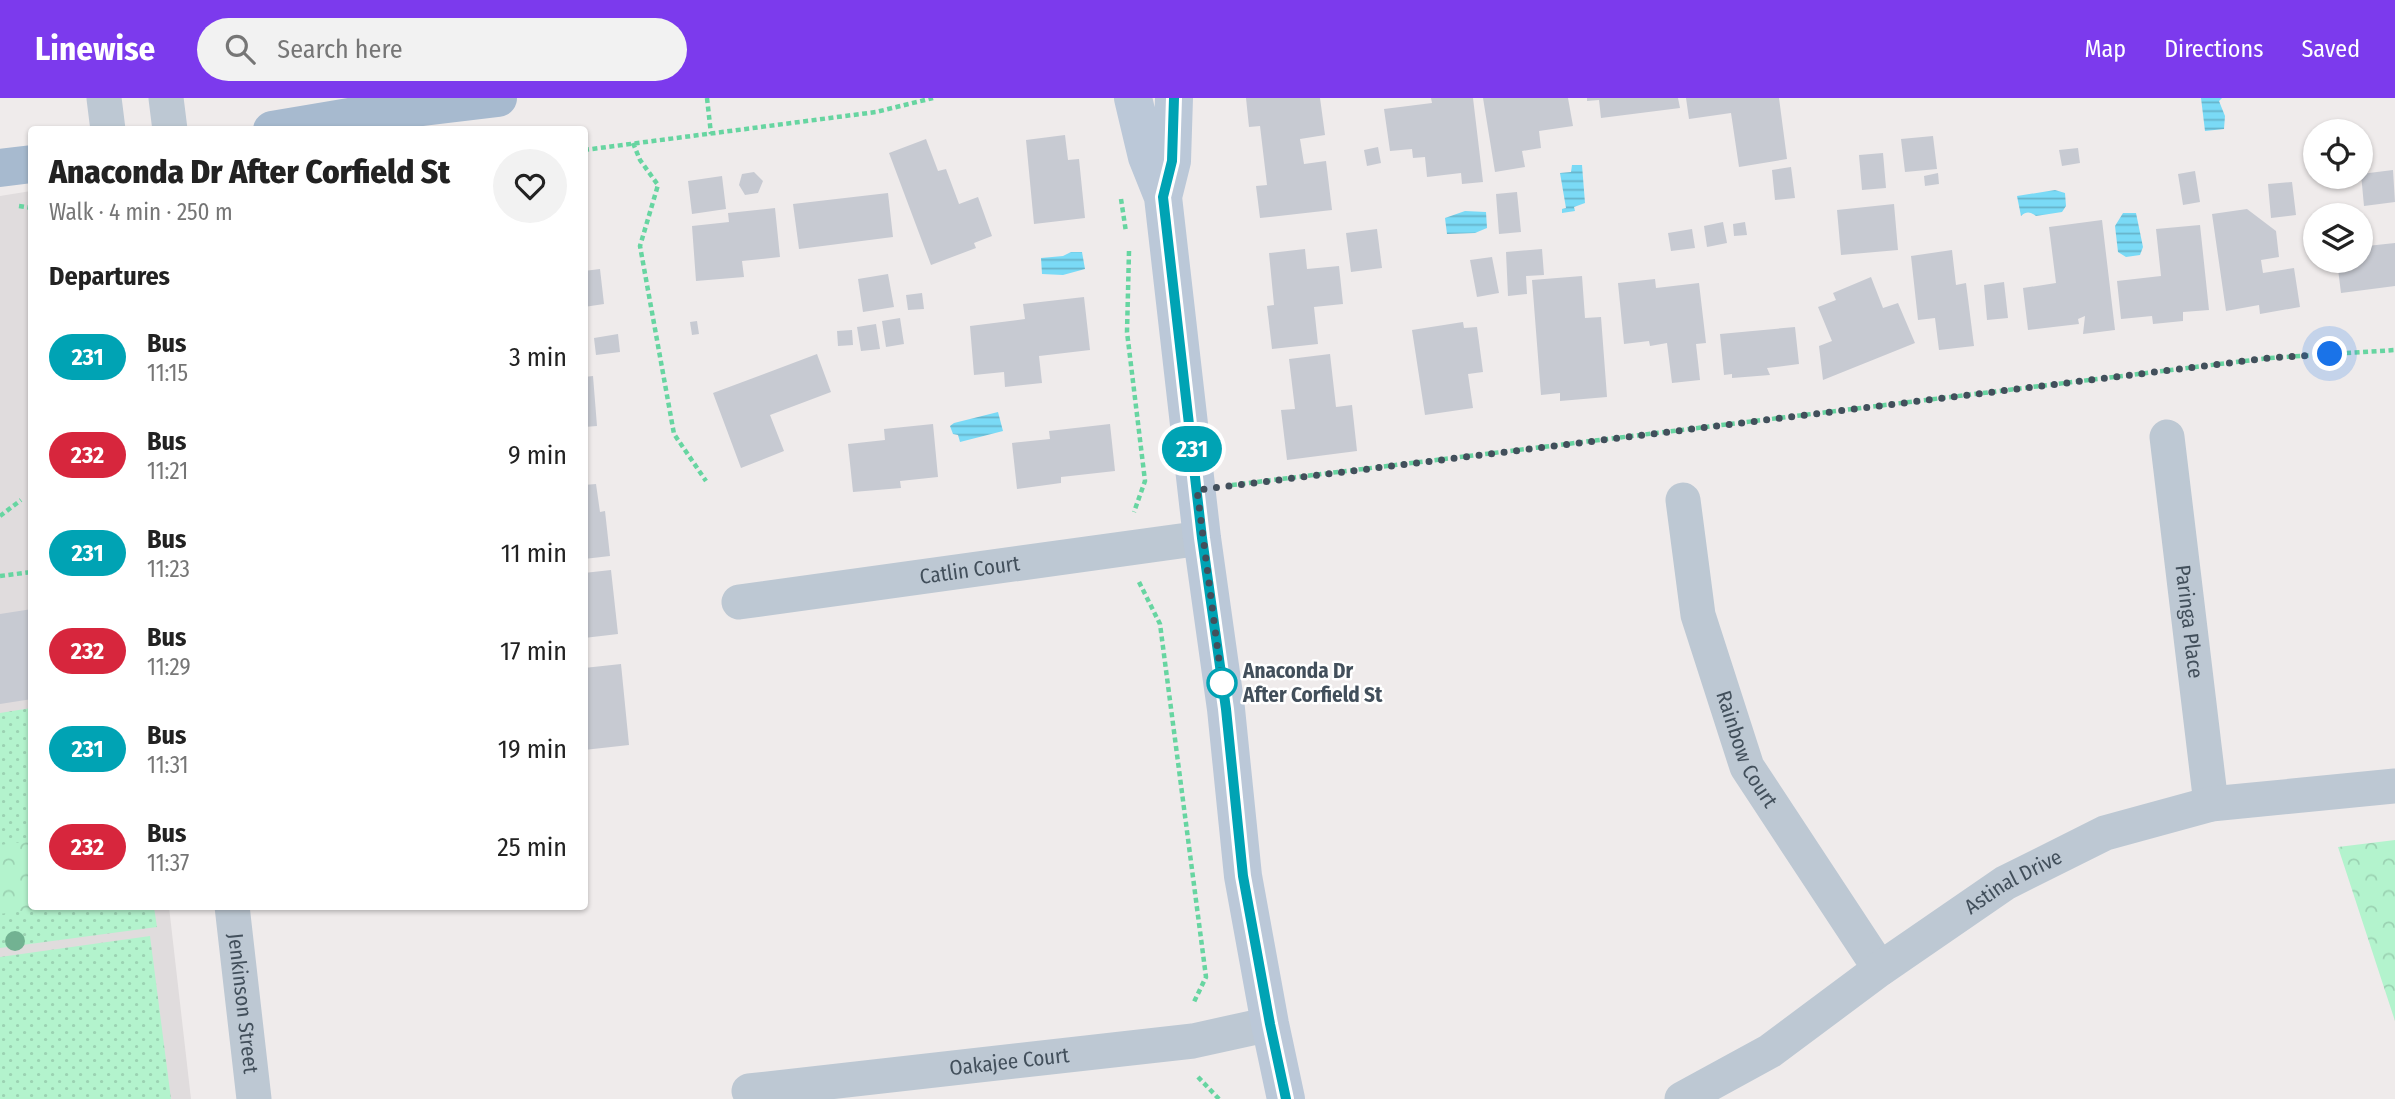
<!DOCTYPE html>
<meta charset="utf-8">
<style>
:root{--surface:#fff;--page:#f2f2f2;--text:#222;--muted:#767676;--accent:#7c3aed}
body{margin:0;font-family:"Fira Sans Condensed",sans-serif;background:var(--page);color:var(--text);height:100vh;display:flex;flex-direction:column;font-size:26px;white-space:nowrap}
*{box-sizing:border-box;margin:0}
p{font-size:23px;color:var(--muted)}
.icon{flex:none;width:38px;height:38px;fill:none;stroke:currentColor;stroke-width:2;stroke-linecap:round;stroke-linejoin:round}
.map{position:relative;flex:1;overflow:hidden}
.panel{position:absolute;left:28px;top:28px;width:560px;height:784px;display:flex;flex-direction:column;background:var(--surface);border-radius:7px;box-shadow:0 2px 5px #0004}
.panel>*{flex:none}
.badge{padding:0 14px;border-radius:23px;font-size:24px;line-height:46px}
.controls{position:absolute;left:2303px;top:21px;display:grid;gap:14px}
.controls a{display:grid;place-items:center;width:70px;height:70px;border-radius:50%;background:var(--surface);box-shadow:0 2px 5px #0004;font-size:35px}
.you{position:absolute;width:35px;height:35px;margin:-18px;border:5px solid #fff;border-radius:50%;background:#1a73e8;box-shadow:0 0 0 10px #1a73e833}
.map>.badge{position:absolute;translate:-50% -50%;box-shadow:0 0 0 4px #fff}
h2{padding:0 21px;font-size:26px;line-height:63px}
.round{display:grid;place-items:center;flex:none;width:74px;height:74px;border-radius:37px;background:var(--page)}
.overview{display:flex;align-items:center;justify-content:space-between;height:119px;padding:0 21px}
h1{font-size:33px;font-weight:800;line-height:52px}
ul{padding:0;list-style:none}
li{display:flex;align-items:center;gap:21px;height:98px;padding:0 21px}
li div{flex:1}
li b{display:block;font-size:26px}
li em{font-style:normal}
li .badge{min-width:77px;font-weight:700;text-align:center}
header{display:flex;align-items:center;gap:42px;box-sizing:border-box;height:98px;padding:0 35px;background:var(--accent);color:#fff}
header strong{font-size:33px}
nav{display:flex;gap:38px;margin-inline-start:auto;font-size:24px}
.search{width:490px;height:63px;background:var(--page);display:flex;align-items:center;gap:18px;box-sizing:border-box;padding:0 24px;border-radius:38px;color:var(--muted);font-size:26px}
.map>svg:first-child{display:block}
.education{fill:#e0dcdd}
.grass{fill:url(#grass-dots)}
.park{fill:url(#park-crowns)}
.water{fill:url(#water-rules)}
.building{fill:#c7cad2}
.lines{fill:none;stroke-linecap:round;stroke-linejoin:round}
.path{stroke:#67d5a1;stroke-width:4.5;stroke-dasharray:5 3.5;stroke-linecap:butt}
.minor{stroke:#bdc8d3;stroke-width:35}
.secondary{stroke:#bbc8d8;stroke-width:38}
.primary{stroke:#a7bacf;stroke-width:38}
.tree{fill:#72b292}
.line-casing{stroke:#fff;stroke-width:16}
.line{stroke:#00a3b4;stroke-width:10}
.walk{stroke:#424f5b;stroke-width:7;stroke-dasharray:0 12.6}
.stop-dot{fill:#fff;stroke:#00a3b4;stroke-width:3.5}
.labels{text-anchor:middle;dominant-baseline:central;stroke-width:5;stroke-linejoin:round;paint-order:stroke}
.street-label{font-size:21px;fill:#424f5b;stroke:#fff}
.stop-label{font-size:21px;font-weight:bold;fill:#424f5b;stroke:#fff;text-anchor:start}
</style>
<header>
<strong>Linewise</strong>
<div class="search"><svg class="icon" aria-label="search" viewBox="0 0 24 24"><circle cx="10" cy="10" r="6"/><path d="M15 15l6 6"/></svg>Search here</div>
<nav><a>Map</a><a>Directions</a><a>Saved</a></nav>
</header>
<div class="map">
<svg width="2395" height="1001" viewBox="0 0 2395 1001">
<defs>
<pattern id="grass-dots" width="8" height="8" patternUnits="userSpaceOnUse" patternTransform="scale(1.75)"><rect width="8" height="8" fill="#b3f3cd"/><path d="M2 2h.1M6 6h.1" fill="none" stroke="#9bd2b2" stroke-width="1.8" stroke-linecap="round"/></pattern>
<pattern id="park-crowns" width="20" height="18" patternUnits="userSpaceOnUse" patternTransform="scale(1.75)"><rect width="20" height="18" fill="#b3f3cd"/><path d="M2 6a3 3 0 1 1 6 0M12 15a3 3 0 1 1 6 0" fill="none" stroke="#9bd2b2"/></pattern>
<pattern id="water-rules" width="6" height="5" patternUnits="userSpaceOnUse" patternTransform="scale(1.75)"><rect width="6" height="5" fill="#7adaf6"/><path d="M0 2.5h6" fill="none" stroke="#66b3ca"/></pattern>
</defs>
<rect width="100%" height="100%" fill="#efebeb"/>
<path class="education" d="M31 93 32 808 169 809 191 1001H0V98Z"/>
<path class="grass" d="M31 610 32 808 154 809 157 829 0 850V615Z
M150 838 171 1001H0V859Z"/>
<path class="park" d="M2395 742V923L2338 749Z
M31 743 32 808 48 809 0 816V747Z"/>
<path class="water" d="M2201 0H2222L2219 3 2225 18 2224 31 2205 33Z
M1572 67H1582L1585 105 1574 109 1575 113 1562 115V111L1566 110 1560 75 1571 74Z
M2055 92 2065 95 2066 108 2062 114 2036 118C2030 114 2027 113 2021 118L2017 98Z
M1465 113 1486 114 1487 130 1475 135 1447 136 1445 120Z
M2123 115H2136L2143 149 2140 157 2126 159 2118 154 2115 128Z
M1071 154H1082L1085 171 1063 177 1042 176 1041 160 1063 158Z
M998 314 1003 333 960 344 958 337 953 336 950 328 954 325Z"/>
<path class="building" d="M1246 0H1320L1325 37 1300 41 1304 66 1326 63 1332 112 1260 120 1256 88 1267 87 1260 28 1249 29Z
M1431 0H1473L1483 84 1462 86 1461 75 1427 79 1425 59 1413 60 1412 51 1390 53 1384 11 1432 5Z
M1483 0H1568L1573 28 1539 33 1541 50 1522 53 1525 69 1495 74Z
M1587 0H1678L1680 10 1601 20 1599 2 1587 3Z
M1686 0H1779L1787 61 1739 69 1731 15 1689 21Z
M1065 37 1068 62 1079 61 1085 120 1034 126 1026 42Z
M1933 38 1937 71 1905 74 1901 41Z
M926 41 938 73 946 71 959 106 978 99 992 138 974 145 976 150 931 167 889 55Z
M1378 49 1381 65 1367 68 1364 52Z
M2078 50 2080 65 2062 68 2059 52Z
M2315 51V67L2310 68 2307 52Z
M1883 55 1886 90 1862 92 1859 57Z
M1791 69 1795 100 1775 102 1772 72Z
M2393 72 2395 104 2364 108 2361 76Z
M2195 73 2200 104 2183 107 2178 76Z
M754 74 763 83 758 95 745 97 739 87 742 76Z
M1938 75 1939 86 1925 88 1924 78Z
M722 78 726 111 692 116 688 83Z
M2292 84 2296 117 2271 120 2268 86Z
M1517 94 1521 134 1499 136 1496 96Z
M888 95 893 139 799 151 793 106Z
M1894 106 1898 152 1841 157 1837 112Z
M775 110 780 159 742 163 744 179 696 183 692 128 729 124 728 115Z
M2247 111 2276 133 2279 159 2261 162 2263 175 2294 170 2300 209 2260 216 2259 207 2226 213 2212 116Z
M2102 122 2115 232 2083 236 2085 218 2078 221 2079 226 2028 232 2023 190 2056 185 2049 129Z
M1723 124 1727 145 1707 149 1704 128Z
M1745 124 1747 137 1734 138 1733 126Z
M2200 127 2209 212 2183 214V223L2153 226 2152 218 2121 221 2117 183 2161 178 2156 131Z
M2361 128H2365L2367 148 2395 145V188L2341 195 2337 163H2361Z
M1377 131 1382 170 1351 174 1346 135Z
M1692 131 1695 150 1671 153 1668 135Z
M1305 151 1307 171 1339 168 1343 206 1314 209 1318 246 1272 251 1267 208 1274 207 1269 155Z
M1542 151 1544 177 1526 178 1527 196 1508 198 1506 154Z
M1952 152 1956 187 1966 185 1974 248 1939 252 1935 220 1918 222 1911 158Z
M1492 159 1499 195 1477 199 1470 162Z
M600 171 604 206 584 209V173Z
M888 176 894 209 863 214 858 181Z
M1582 178 1585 220 1601 219 1607 299 1560 303V295L1541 297 1532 182Z
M1871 179 1883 210 1898 205 1915 245 1823 282 1819 248 1832 243 1818 209 1836 202 1833 195Z
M1655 181 1656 190 1699 185 1706 245 1696 246 1700 282 1672 285 1667 245 1650 248 1649 243 1624 246 1618 185Z
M2004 184 2008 220 1987 222 1984 187Z
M922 195 924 211 908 212 906 197Z
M1084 199 1090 252 1039 258 1042 285 1005 289 1004 274 974 277 970 228 1025 221 1023 206Z
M900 220 904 246 886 249 882 223Z
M697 223 699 236 692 237 690 224Z
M1463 224 1464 230 1477 229 1483 274 1468 276 1473 310 1425 317 1412 232Z
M876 226 880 251 861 253 857 229Z
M1795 229 1799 266 1767 270 1770 277 1732 280V276L1724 277 1720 236Z
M852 232 853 247 838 248 837 233Z
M618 236 620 254 596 257 594 240Z
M817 256 831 294 770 317 784 353 741 370 713 295Z
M1330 256 1336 309 1352 307 1357 353 1287 362 1281 312 1295 311 1289 261Z
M593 278 597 328 584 329V279Z
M933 326 938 379 900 383 901 390 853 394 848 346 885 342 884 331Z
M1110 326 1115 373 1061 379V385L1017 391 1012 345 1050 341 1049 333Z
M596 386 600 414 605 413 610 458 584 461V387Z
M611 472 618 536 584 540V475Z
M32 511V601L0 606V516Z
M621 566 629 647 584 652V618L587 617 584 570Z"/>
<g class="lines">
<path class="path" d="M707 0 711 36
M633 45 640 62 658 87 640 148 674 336 706 383
M584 52 876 14 933 0
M1121 101 1126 134
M19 108 32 110
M1129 153 1127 234 1145 383 1134 414
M1232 387 2269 260 2395 252
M0 418 21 402
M0 478 32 474
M1139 484 1160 526 1206 879 1193 906
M1198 979 1219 1001"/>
<g class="minor">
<path d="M104 0 108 32"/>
<path d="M166 0 170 32"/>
<path id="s1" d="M2167 339 2211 706"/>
<path id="s2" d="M1683 402 1698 517 1747 669 1880 871"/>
<path id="s3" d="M739 504 1202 440"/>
<path id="s4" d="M232 808 254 1001"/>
<path id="s5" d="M749 993 1193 943 1270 926"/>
<path id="s6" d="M1682 1001 1770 953 1880 871 2005 785 2105 735 2211 706 2395 688"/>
</g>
<path class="secondary" d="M1133 0 1147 59 1163 99 1202 440 1226 611 1243 778 1270 926 1286 1001
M1163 99 1172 63 1174 0"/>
<path class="primary" d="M272 32 373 15 498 0
M0 70 32 66"/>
</g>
<circle class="tree" cx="15" cy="843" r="10"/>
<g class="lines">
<g class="line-casing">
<path id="line" d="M1174 0 1172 63 1163 99 1202 440 1226 611 1243 778 1270 926 1286 1001"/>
</g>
<use href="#line" class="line"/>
<path class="walk" d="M1222 585 1197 392 2269 260 2330 256"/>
</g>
<circle class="stop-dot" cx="1222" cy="585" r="14"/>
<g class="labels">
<g class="street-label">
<text stroke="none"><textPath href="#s3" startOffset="233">Catlin Court</textPath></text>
<text stroke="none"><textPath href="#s1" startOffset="186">Paringa Place</textPath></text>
<text stroke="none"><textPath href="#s2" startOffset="259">Rainbow Court</textPath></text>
<text stroke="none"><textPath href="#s6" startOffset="397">Astinal Drive</textPath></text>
<text stroke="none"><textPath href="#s4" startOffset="98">Jenkinson Street</textPath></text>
<text stroke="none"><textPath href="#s5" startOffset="262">Oakajee Court</textPath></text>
</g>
<g class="stop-label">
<text x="1243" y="573">Anaconda Dr<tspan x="1243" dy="24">After Corfield St</tspan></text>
</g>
</g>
</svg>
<div class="controls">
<a><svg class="icon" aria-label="locate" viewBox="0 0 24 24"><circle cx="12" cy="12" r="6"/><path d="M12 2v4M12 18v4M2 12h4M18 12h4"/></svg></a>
<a><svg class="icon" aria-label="layers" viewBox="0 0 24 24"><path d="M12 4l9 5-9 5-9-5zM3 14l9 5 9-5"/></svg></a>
</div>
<div class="you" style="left:2330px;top:256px"></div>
<b class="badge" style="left:1192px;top:351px;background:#00a3b4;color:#fff">231</b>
<section class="panel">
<div class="overview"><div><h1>Anaconda Dr After Corfield St</h1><p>Walk · 4 min · 250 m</p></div><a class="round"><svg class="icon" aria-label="heart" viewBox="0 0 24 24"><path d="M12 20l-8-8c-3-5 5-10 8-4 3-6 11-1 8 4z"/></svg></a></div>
<h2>Departures</h2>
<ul>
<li><span class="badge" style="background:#00a3b4;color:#fff">231</span><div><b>Bus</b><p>11:15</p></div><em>3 min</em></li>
<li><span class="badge" style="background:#d7263d;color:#fff">232</span><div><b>Bus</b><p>11:21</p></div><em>9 min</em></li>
<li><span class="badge" style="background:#00a3b4;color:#fff">231</span><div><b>Bus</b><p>11:23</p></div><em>11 min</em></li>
<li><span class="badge" style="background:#d7263d;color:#fff">232</span><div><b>Bus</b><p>11:29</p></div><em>17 min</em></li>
<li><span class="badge" style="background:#00a3b4;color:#fff">231</span><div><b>Bus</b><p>11:31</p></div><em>19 min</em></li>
<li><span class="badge" style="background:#d7263d;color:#fff">232</span><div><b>Bus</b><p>11:37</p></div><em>25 min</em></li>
</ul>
</section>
</div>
